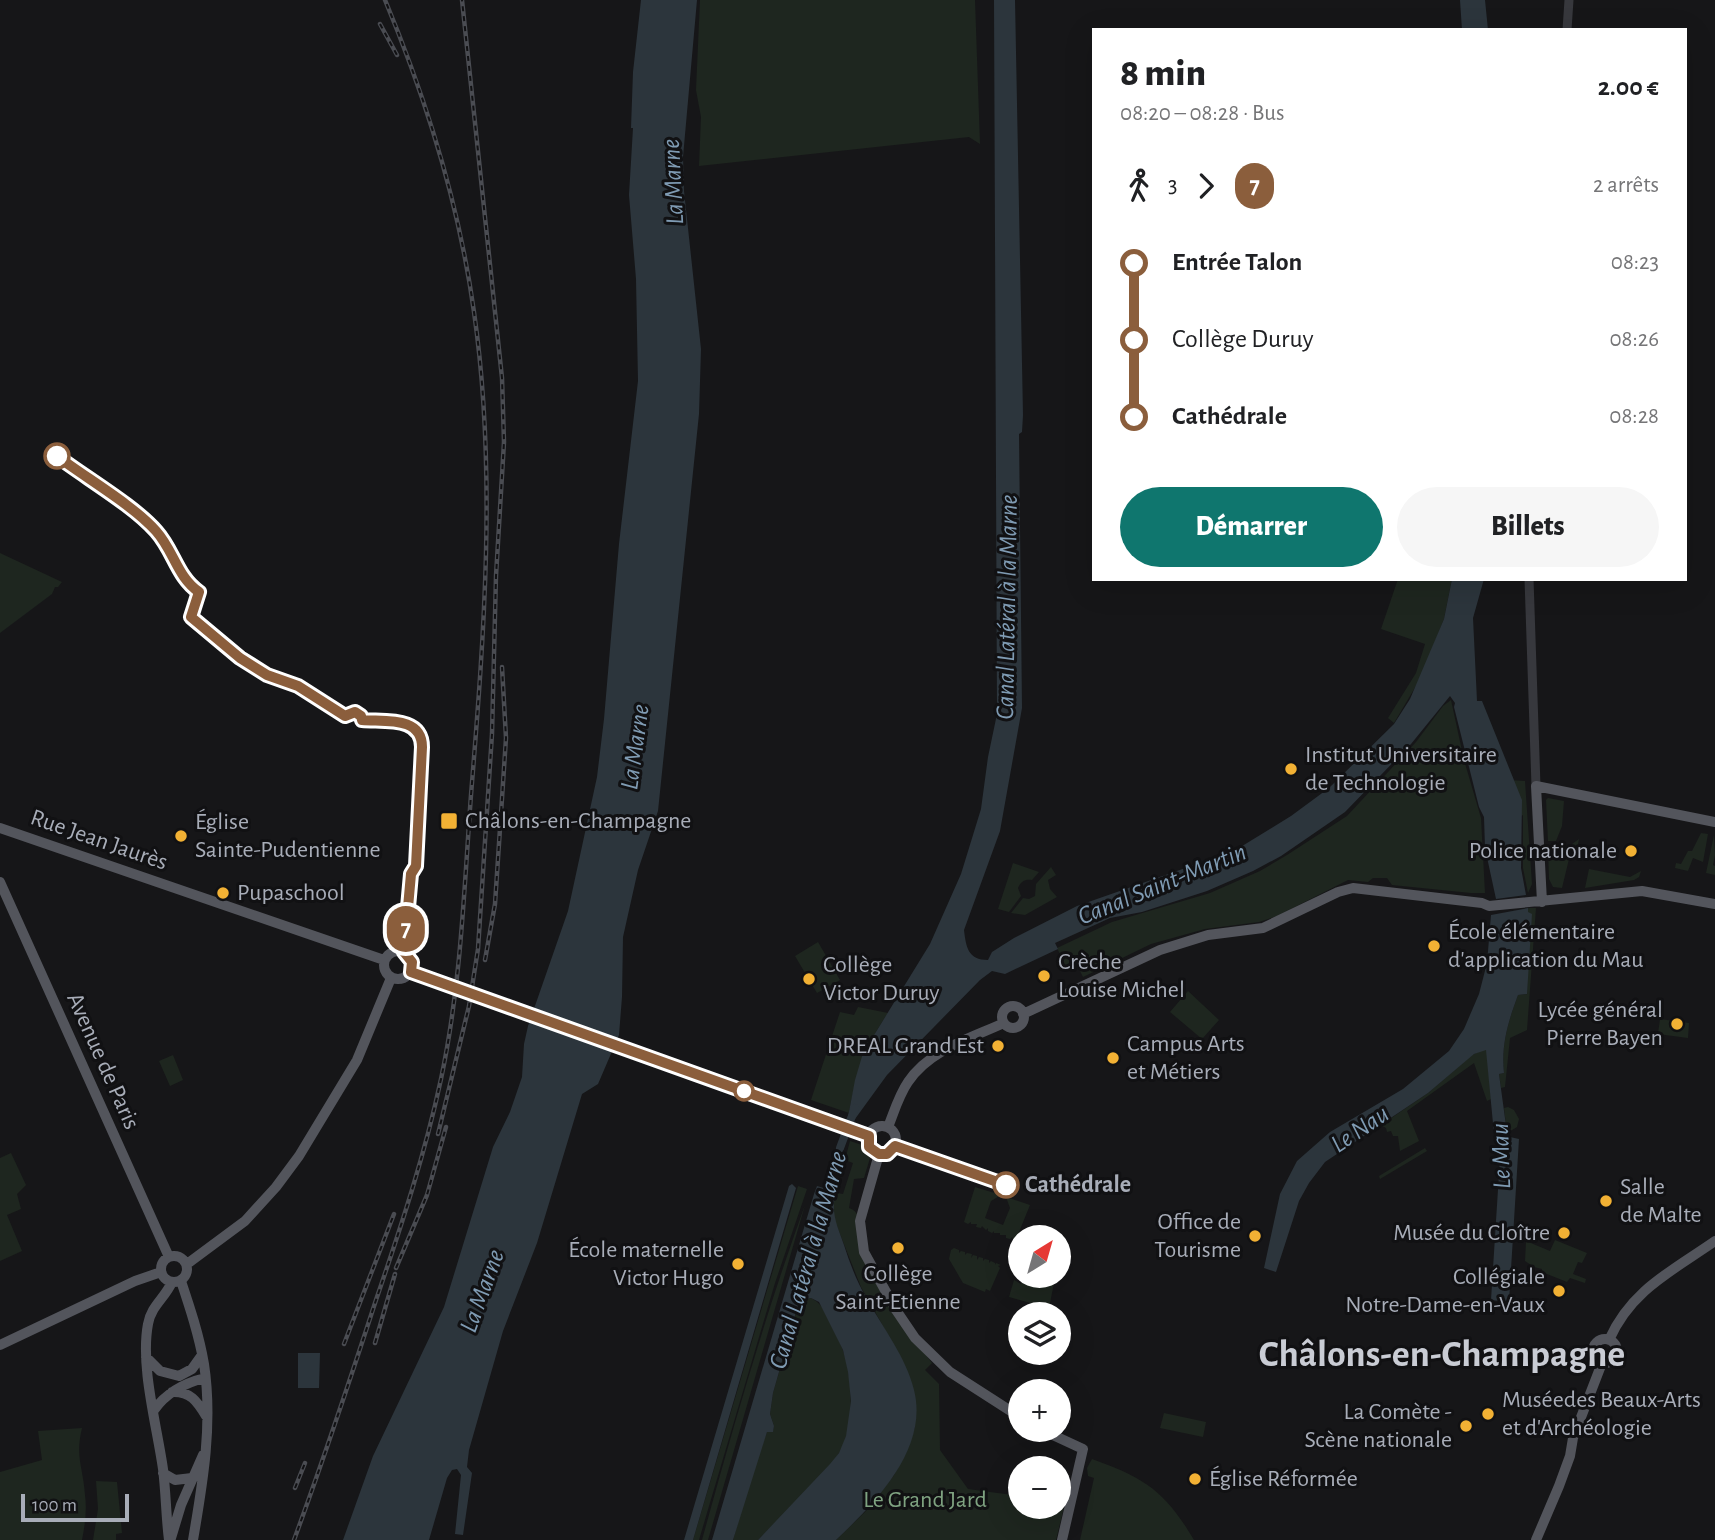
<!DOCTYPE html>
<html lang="fr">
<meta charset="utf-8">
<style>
:root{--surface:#fff;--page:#f6f6f6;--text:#202124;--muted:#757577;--accent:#0f766e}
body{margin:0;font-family:"Alegreya Sans",sans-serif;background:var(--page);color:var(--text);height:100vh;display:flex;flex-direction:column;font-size:26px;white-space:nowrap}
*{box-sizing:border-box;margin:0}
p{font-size:23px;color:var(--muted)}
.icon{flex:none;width:38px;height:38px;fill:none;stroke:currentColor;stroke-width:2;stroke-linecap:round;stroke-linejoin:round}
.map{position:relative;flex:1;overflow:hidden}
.panel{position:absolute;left:1092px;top:28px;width:595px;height:553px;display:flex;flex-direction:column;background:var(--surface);border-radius:0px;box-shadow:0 7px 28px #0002}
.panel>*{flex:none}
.badge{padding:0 14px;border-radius:23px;font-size:24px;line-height:46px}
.needle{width:46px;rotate:37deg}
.controls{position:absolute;left:1008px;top:1225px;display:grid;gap:14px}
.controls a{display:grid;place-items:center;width:63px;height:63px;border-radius:50%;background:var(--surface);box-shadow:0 7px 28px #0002;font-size:35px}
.scale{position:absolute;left:21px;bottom:18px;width:108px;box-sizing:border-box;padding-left:7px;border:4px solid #a8adb8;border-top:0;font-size:19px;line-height:24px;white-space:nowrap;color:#a8adb8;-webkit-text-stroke:5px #111113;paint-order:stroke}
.map>.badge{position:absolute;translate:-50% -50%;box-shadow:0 0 0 4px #fff}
.legs{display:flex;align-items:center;gap:10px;height:77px;padding:0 28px;font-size:23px}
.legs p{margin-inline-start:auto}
.head{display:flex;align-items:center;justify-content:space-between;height:119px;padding:0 28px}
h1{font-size:38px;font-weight:800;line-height:52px}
.action{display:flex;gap:14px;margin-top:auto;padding:14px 28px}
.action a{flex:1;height:80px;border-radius:42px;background:var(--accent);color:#fff;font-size:28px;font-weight:800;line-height:80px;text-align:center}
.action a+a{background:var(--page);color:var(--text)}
ul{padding:0 28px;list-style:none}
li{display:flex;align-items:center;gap:24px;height:77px;font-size:26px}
li i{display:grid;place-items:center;width:10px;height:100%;margin:0 9px;background:currentColor}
li i::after{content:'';width:18px;height:18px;margin:-9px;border:5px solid;border-radius:50%;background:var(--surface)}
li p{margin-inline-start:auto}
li:first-child i{background:linear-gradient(#0000 50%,currentColor 0)}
li:last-child i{background:linear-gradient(currentColor 50%,#0000 0)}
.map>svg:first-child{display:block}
.green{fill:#1e261f}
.water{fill:#2c353c}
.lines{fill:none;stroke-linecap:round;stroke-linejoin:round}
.canal{stroke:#2c353c;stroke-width:8}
.minor{stroke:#37383d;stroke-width:9}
.major{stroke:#53555c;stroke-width:10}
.rail-casing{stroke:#4a4c52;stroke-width:4.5}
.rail{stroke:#111113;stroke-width:2;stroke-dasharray:5;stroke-linecap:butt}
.major-bridge{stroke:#53555c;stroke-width:10}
.line-1-casing{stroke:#fff;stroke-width:16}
.line-1{stroke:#8b5e3c;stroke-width:10}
.stop-1-dot{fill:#fff;stroke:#8b5e3c;stroke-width:3.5}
.poi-dot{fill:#f2b134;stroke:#111113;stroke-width:2.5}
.labels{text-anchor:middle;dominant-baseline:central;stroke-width:6;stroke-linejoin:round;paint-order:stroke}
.poi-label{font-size:24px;fill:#a8adb8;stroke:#111113;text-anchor:start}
.street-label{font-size:24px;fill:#a8adb8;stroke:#111113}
.stop-label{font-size:24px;font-weight:bold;fill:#a8adb8;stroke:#111113;text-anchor:start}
.park-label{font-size:24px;fill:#7fa381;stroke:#111113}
.water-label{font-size:26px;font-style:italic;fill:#7f9bb3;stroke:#111113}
.town-label{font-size:38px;font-weight:bold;fill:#c9ccd4;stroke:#111113}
</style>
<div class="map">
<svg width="1715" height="1540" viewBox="0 0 1715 1540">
<rect width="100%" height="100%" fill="#161618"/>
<path class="green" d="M700 0H975L980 144 969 137 699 166 701 117 696 90Z
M0 553 62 582 58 587H55L52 594 0 633Z
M1398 579H1452L1444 619 1420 679 1394 723 1388 718 1416 673 1425 644 1381 629Z
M1451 700 1464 760 1481 818 1485 893H1471L1392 885 1387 878H1373L1368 882 1348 880 1277 916 1259 922 1205 929 1151 944 1083 977 1078 967 1068 971 1057 948 1112 922 1210 893 1260 871 1287 855 1347 816 1416 742 1443 706Z
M1509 780 1525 781 1532 884 1528 893 1523 868V815L1513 821Z
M1548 798 1564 801 1562 826 1556 841H1548L1546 800Z
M1701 833 1708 834 1703 862 1693 858 1688 871 1675 868 1676 863 1681 864 1688 851H1692Z
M1714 835 1715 855 1713 865 1715 866V875L1706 873Z
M1579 839 1575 860 1569 859 1562 888 1553 887 1549 879 1548 849H1554L1558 854Z
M1013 863 1039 872 1032 880C1025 879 1021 881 1018 888L1021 896 1009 912 998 909Z
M1051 867 1056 875 1048 880 1050 889 1057 897 1025 915 1011 913 1023 898 1029 899 1035 896 1036 884Z
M1589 869 1630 877 1641 871 1639 877 1634 880 1585 888Z
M1528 908H1536L1527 1030 1510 1038 1505 1087 1501 1088 1499 1074 1504 1073C1501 1045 1508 1022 1518 995L1527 994Z
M818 942 840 980 817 993 795 956Z
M1188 991 1219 1020 1202 1039 1170 1012Z
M858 1007 888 1013C865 1046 856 1074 849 1113L811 1100 840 1012 854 1015Z
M1660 1019 1689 1023 1688 1038 1658 1034Z
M1482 1050H1487L1491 1099 1487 1101 1474 1063 1407 1111 1419 1141 1400 1151 1398 1136H1393L1391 1131 1387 1132 1386 1128 1381 1125 1428 1093 1472 1055Z
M173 1055 183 1080 170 1086 159 1061Z
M1508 1107 1514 1110 1519 1119 1517 1127 1507 1133 1504 1108Z
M850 1141 862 1145 870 1158 864 1178 854 1179 849 1208C861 1212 860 1224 860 1235L926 1355 932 1363 925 1370 939 1384 940 1450 968 1489 1020 1496V1507H1059V1501L1065 1503 1056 1540H836L867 1510 894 1475 906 1453 915 1427 910 1379 896 1349 861 1287 834 1219 833 1203 837 1193 843 1194 853 1163 845 1160Z
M1425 1148 1427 1151 1380 1179 1379 1176Z
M11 1153 26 1185 17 1194 21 1209 7 1215 22 1251 0 1261V1158Z
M798 1186 807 1189 775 1283 699 1540H693Z
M975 1187 1001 1195 991 1201 985 1218 1003 1225 1010 1208 1006 1197 1030 1205 1015 1242 1012 1237 1010 1239 1006 1238V1235H1000V1233H994V1231L992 1233 988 1231V1228L986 1230 982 1226 981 1228 976 1227 977 1224H971V1222L968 1224 964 1222Z
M805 1205 708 1540H702C733 1427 765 1315 805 1205Z
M1555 1240 1587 1253 1582 1263 1578 1262 1573 1274 1586 1279 1585 1283 1570 1278 1567 1282 1542 1272V1269L1534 1267 1525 1261 1526 1241 1550 1251Z
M954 1248 959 1250V1253L961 1251 965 1252V1255L967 1253 972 1254 971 1258 973 1255 977 1256V1260L979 1257 983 1258V1261L985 1259 989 1260V1263L991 1261 995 1263V1265L996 1263 1001 1265 998 1266 1000 1268 990 1291 986 1289 985 1292 963 1283 949 1259 951 1250Z
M1059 1254 1066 1257 1057 1281 1054 1283 1049 1308 1009 1297 1014 1280 1021 1284 1023 1277 1038 1282 1043 1280 1044 1276H1059Z
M811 1298C827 1306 833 1328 840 1343 853 1371 856 1426 839 1453 820 1483 783 1514 758 1540H733L751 1475 767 1432 773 1431 774 1426 770 1414 773 1393 798 1305 802 1300Z
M1164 1413 1206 1422 1203 1437 1160 1428Z
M82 1428C75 1457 83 1467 85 1495 87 1510 85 1525 82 1540H0V1472L42 1460 38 1431Z
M1092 1459C1145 1478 1165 1491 1194 1540H1080L1094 1478 1088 1476 1087 1468Z
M96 1481 117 1482 122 1533 116 1534V1540H93L98 1509Z"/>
<path class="water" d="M641 0H697L683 157 684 191 701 349 699 414 658 811 638 870 623 937 622 997 619 1035 598 1084 582 1094 537 1243 503 1331 469 1450 467 1467 472 1473 463 1535 455 1534 461 1475 457 1469 452 1470 447 1478 429 1540H343L373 1456 444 1307 493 1147 510 1112 522 1077 524 1044 528 1026 568 911 597 777 604 719 619 544 638 381 636 279 629 195 633 128H631L633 72Z
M994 0H1015L1023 415 1022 432 1019 434 1022 708 1000 831 964 930C966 947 968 960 988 960L992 952 1014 938 1077 906 1234 851 1291 816 1329 788 1394 724 1410 699 1444 619 1452 579H1484L1473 618 1477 701H1482L1522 800 1521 868 1526 895 1496 899 1485 848 1484 817 1479 807 1454 707 1455 703 1450 696 1411 744 1345 812 1281 856 1253 871 1207 891 1142 912 1110 918 1055 943 1058 949 1005 974 992 971 980 980 887 1075 855 1119 848 1117 855 1080 863 1053 930 944 961 874 981 809 988 757 997 714Z
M1460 0H1485L1488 30H1462Z
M1528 908V912L1532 914 1527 994 1518 995C1508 1022 1501 1045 1504 1073L1499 1074 1507 1133 1510 1137 1519 1139 1509 1302 1491 1300 1501 1142 1494 1134 1486 1050 1474 1054 1428 1093 1325 1162 1309 1183 1299 1201 1276 1272 1264 1268 1280 1194 1297 1161 1330 1132 1403 1089 1449 1051 1464 1029 1479 994 1487 963 1491 915Z
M841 1137 847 1139 829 1190 836 1193C830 1213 838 1227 844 1245 850 1264 857 1282 867 1299 883 1328 906 1357 914 1390 929 1449 875 1503 836 1540H758L830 1464 839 1453 846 1436 851 1401 848 1372 843 1350 819 1302 811 1298 802 1300 798 1305 773 1393 770 1414 774 1426 773 1432H767L733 1540H712L814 1194 817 1186 824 1188Z
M792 1184 796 1188 693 1540H684L789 1186Z
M298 1353H320L319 1388H298Z"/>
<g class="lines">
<path class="canal" d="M840 1148 855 1108"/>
<path class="minor" d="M1567 30 1569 0
M1529 579 1536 786"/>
<path class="major" d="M0 828 384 960
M0 882 169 1257
M1542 902 1536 786 1715 822
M384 965a14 14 0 1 1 28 0a14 14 0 1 1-28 0Z
M411 972 441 983
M503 1005 869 1136
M1002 1017a11 11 0 1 1 22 0a11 11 0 1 1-22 0Z
M1023 1014 1160 950 1208 935 1263 928 1338 892 1353 888 1482 903 1489 906 1642 891 1715 904
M868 1140a14 14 0 1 1 28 0a14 14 0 1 1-28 0Z
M888 1127C894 1112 899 1095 908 1082 929 1050 971 1038 1004 1023
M879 1154 860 1221 864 1252 896 1310 915 1338 950 1372 1020 1417
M161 1269a13 13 0 1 1 26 0a13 13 0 1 1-26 0Z
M187 1264 245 1221 276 1187 299 1156 357 1060 391 978
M181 1281C190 1308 199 1335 204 1364 213 1423 203 1482 193 1540
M1593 1351a12 12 0 1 1 24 0a12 12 0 1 1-24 0Z
M1609 1340C1631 1290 1672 1271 1715 1241
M0 1345 135 1281 161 1272
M146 1357 160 1371 179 1376 192 1369 202 1355
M172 1392C190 1391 197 1401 206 1416
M154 1410C167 1392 184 1383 205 1378
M1042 1430 1083 1449 1062 1540
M163 1473 175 1480 192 1478
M171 1538 181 1505 203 1455
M169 1540C166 1517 166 1493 163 1469 157 1426 140 1366 148 1324 151 1306 165 1298 172 1282
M1536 1540 1559 1486 1570 1456 1573 1438 1602 1363"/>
<g class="rail-casing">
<path id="rail" d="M380 24 397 55
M485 960 495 904 506 738 502 667
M438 1134 469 1006 478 949 492 734 496 576 504 442 502 378 462 0
M396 1268 427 1195 446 1127
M375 1343 395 1274
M344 1344 394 1214
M295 1488 305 1463
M294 1540C323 1461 350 1380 376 1300 401 1227 425 1154 441 1079 461 985 464 890 471 795 484 635 497 472 474 312 459 204 427 101 385 0"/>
</g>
<use href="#rail" class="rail"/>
<path class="major-bridge" d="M441 983 503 1005"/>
</g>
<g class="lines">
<g class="line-1-casing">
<path id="line-1" d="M57 456C86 478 133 505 156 531 174 551 177 577 199 592L191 617 240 658 267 675 298 686 345 716 355 712 361 716 362 720C385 722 422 716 422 747L416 866 411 874 404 952 412 962 411 972 869 1136V1147L879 1154H887L895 1146 1006 1185"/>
</g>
<use href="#line-1" class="line-1"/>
</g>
<g class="stop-1-dot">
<circle cx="57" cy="456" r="12"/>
<circle cx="744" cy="1091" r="9"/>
<circle cx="1006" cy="1185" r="12"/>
</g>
<g class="poi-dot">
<circle cx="1291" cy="769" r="7"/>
<rect x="440" y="812" width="18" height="18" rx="3.5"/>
<circle cx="181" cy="836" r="7"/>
<circle cx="1631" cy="851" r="7"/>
<circle cx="223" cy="893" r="7"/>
<circle cx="1434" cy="946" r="7"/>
<circle cx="1044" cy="976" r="7"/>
<circle cx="809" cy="979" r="7"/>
<circle cx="1677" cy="1024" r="7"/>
<circle cx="998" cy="1046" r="7"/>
<circle cx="1113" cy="1058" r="7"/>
<circle cx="1606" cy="1201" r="7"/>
<circle cx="1564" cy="1233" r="7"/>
<circle cx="1255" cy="1236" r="7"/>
<circle cx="898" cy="1248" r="7"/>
<circle cx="738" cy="1264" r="7"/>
<circle cx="1559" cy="1291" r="7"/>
<circle cx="1488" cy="1414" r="7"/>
<circle cx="1466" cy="1426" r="7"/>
<circle cx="1195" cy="1479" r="7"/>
</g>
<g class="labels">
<g class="poi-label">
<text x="1305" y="755">Institut Universitaire<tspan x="1305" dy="28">de Technologie</tspan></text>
<text x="465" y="821">Châlons-en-Champagne</text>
<text x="195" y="822">Église<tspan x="195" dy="28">Sainte-Pudentienne</tspan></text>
<text x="1617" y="851" text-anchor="end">Police nationale</text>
<text x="237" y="893">Pupaschool</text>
<text x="1448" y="932">École élémentaire<tspan x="1448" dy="28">d'application du Mau</tspan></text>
<text x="1058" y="962">Crèche<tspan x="1058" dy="28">Louise Michel</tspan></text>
<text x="823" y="965">Collège<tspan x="823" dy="28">Victor Duruy</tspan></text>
<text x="1663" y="1010" text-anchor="end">Lycée général<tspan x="1663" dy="28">Pierre Bayen</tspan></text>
<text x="1127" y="1044">Campus Arts<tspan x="1127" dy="28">et Métiers</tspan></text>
<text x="984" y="1046" text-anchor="end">DREAL Grand Est</text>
<text x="1620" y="1187">Salle<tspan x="1620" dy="28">de Malte</tspan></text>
<text x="1241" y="1222" text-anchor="end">Office de<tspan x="1241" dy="28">Tourisme</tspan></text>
<text x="1550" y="1233" text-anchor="end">Musée du Cloître</text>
<text x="724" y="1250" text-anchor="end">École maternelle<tspan x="724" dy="28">Victor Hugo</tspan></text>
<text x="898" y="1274" text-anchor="middle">Collège<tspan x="898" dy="28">Saint-Etienne</tspan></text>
<text x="1545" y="1277" text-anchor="end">Collégiale<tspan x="1545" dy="28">Notre-Dame-en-Vaux</tspan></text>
<text x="1502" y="1400">Muséedes Beaux-Arts<tspan x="1502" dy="28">et d'Archéologie</tspan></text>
<text x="1452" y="1412" text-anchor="end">La Comète -<tspan x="1452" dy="28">Scène nationale</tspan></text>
<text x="1209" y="1479">Église Réformée</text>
</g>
<g class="street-label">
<text transform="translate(99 840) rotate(19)">Rue Jean Jaurès</text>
<text transform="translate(103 1061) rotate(66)">Avenue de Paris</text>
</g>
<g class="stop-label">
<text x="1025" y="1185">Cathédrale</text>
</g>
<g class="park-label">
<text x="925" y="1500">Le Grand Jard</text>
</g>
<g class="water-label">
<text transform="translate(673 182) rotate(-93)">La Marne</text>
<text transform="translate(1007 607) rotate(-89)">Canal Latéral à la Marne</text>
<text transform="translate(635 747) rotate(-82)">La Marne</text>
<text transform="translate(1162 884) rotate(-22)">Canal Saint-Martin</text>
<text transform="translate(1360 1129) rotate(-34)">Le Nau</text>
<text transform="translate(1501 1156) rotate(-92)">Le Mau</text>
<text transform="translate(808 1260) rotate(-74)">Canal Latéral à la Marne</text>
<text transform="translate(482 1291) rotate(-70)">La Marne</text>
</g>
<g class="town-label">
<text x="1442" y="1355">Châlons-en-Champagne</text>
</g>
</g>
</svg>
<div class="controls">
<a><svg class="needle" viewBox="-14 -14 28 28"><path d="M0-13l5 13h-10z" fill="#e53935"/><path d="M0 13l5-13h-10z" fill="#757577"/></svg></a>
<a><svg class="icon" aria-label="layers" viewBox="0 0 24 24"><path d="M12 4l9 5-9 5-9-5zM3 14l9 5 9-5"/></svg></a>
<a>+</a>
<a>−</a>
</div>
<div class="scale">100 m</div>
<b class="badge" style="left:406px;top:929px;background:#8b5e3c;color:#fff">7</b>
<section class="panel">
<div class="head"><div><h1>8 min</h1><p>08:20 – 08:28 · Bus</p></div><b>2.00 €</b></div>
<div class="legs"><svg class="icon" aria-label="walk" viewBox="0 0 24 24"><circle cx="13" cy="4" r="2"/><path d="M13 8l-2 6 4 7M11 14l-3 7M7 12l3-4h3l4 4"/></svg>3<svg class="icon" aria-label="forward" viewBox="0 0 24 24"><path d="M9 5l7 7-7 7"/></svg><b class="badge" style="background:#8b5e3c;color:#fff">7</b><p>2 arrêts</p></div>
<ul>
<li><i style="color:#8b5e3c"></i><b>Entrée Talon</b><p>08:23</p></li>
<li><i style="color:#8b5e3c"></i><span>Collège Duruy</span><p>08:26</p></li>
<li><i style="color:#8b5e3c"></i><b>Cathédrale</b><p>08:28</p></li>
</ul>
<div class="action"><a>Démarrer</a><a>Billets</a></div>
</section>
</div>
